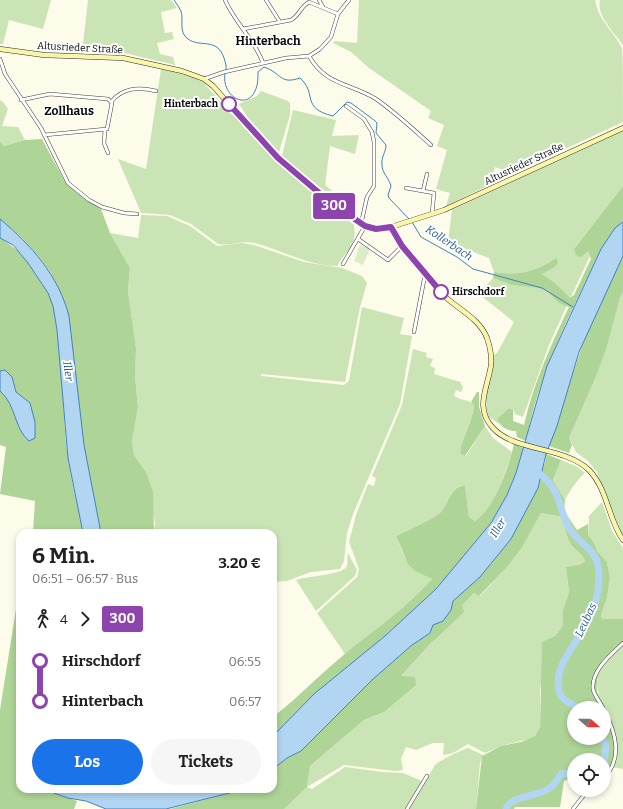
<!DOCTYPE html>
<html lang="de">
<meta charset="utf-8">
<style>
:root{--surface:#fff;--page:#f6f6f6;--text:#202124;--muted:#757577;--accent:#1a73e8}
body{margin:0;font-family:Bitter,serif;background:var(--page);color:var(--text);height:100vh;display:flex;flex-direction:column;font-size:15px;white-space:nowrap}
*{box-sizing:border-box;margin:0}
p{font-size:13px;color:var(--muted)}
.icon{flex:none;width:22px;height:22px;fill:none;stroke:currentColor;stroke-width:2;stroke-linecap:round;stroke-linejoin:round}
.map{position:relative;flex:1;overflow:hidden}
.sheet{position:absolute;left:16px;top:529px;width:261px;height:264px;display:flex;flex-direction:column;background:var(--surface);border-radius:12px;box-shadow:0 2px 6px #0003}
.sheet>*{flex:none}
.badge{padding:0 8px;border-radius:3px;font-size:14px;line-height:26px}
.needle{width:26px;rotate:111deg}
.tools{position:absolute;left:567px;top:701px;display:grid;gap:8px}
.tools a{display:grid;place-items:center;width:44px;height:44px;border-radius:50%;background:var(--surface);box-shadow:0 2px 6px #0003;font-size:20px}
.map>.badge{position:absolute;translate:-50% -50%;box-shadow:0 0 0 2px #fff}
.legs{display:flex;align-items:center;gap:6px;height:44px;padding:0 16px;font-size:13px}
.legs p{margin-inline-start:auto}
.headline{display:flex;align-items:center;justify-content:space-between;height:68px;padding:0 16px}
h1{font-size:22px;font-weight:700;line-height:30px}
.button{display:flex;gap:8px;margin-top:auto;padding:8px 16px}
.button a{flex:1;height:46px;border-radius:24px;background:var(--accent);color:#fff;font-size:16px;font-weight:700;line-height:46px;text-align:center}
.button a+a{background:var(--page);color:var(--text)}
ul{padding:0 16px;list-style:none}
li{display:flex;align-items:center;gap:14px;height:40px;font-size:15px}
li i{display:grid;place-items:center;width:6px;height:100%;margin:0 5px;background:currentColor}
li i::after{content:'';width:10px;height:10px;margin:-5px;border:3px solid;border-radius:50%;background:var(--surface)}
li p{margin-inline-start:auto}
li:first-child i{background:linear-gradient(#0000 50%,currentColor 0)}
li:last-child i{background:linear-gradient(currentColor 50%,#0000 0)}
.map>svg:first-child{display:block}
.green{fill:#cbe4b6}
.forest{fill:#aed497;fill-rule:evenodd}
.pitch{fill:#ddecc8}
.water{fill:#b2d5f1;stroke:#3f84c2}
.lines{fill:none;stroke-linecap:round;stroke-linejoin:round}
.stream{stroke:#3f84c2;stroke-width:1}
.river{stroke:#b2d5f1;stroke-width:7}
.street-casing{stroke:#3d3d3d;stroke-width:4}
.secondary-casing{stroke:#2c2c2c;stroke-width:5.5}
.street{stroke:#fff;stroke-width:3}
.secondary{stroke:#f9f6a9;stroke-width:4.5}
.line-1-casing{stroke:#fff;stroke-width:9}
.line-1{stroke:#8e44ad;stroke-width:6}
.stop-1-dot{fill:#fff;stroke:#8e44ad;stroke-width:2}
.labels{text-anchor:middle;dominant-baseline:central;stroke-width:4;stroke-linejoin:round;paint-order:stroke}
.street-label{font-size:10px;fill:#0a0a0a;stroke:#fff}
.stop-label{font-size:10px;font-weight:bold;fill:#0a0a0a;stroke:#fff;text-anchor:end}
.water-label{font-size:11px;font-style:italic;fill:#1e5791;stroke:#fff}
.quarter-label{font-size:12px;font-weight:bold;fill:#0a0a0a;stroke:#fff}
</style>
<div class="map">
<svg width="623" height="809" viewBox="0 0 623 809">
<rect width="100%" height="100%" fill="#fdfbe9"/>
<path class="green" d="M0 0H51L43 29 9 20 3 44H0Z
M88 0H171L177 8 161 12 165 33 172 32 174 39 157 43 160 54 173 57 175 65 116 51 82 52Z
M359 0H595C599 22 613 30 622 48 623 54 623 111 623 122L507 176 506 171 495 167 491 184 446 206 450 193 436 189 447 150 437 146 444 125 428 118 431 111 369 68 351 52 333 43 335 41 357 43Z
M600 0H623V45C615 33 596 16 600 0Z
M161 69 189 76 203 82 230 113 234 115 291 173 354 225C357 250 347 248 337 266 309 266 281 250 255 243 242 240 230 246 218 244L191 224 170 215 141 213 118 159 146 169Z
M261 91 288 101 290 103V115L279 152 248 118 239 104 257 96Z
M0 100 4 103 8 109 2 126 18 127 25 140 4 146 0 141Z
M293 110 336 120 332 136 359 135 355 154 330 146 325 185 343 200 344 207 282 156Z
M623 130V186L574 249 588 251 590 256 570 299 554 282 542 274 556 258C535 272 519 276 494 272L489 258 448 242 452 210Z
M141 215 167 216 190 226 217 246 242 243 254 245 304 262 342 268 362 276 367 283 360 307 345 382 261 374V376L344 385 349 381 362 307 404 318 400 334 412 336 400 404 353 514 347 533 344 561 340 569 311 572 287 581 273 582V533H154L155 523 146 472 134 455 132 441 138 407 135 376 136 348 128 291 130 268 110 233 138 238Z
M493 278 511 285 538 288 547 291 559 303 567 305 549 345 523 417 515 414 513 410 509 408 497 419 500 425 488 416C482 391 494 378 494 355L497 353 514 322 479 294Z
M623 292V537L597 472 588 461 576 452 569 438 595 379 620 298Z
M413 349 427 353 426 357 433 359 430 366 435 368 434 374 460 382 463 387 461 392 456 390 454 395C459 401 469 399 474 405 473 422 462 435 460 453L466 456 485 426 493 438 512 452C505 473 494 511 475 521L469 517 465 485C450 486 449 502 441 512 434 519 406 531 396 536 406 562 407 567 432 579L418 596 345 654 317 613 357 577 359 569 349 542 356 515 368 484 374 486 376 478 372 476 402 405Z
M561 460 576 466 585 473C576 481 571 489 565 500L553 480Z
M602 502 612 531 623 548V619H602L601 615 607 598 610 580 607 562 597 551 595 544 588 535 589 516Z
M541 513 563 517C565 527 566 537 572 546 577 552 582 553 585 561L581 564 566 567 569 592 563 610V625L555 636 540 689V727L535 736 529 739 501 746 485 753 468 744 453 753 443 755 444 743H433L416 750 406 747 401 759 403 770 395 771 344 765 307 787 312 789 345 767 382 772 403 773 422 781 406 809H284L307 787 310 766 364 720 384 712 401 676 431 643 461 605 474 593 480 596C507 568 522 547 541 513Z
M348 553 357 570 355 576 316 611 296 580C306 576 344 575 347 566 348 562 347 558 348 553Z
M622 645H623V769L612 767C612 756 616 741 614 731 608 710 588 689 602 667 607 659 616 652 622 645Z
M468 748 483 755 480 763 476 809H409L435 765C439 761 463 749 468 748Z"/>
<path class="forest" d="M42 139 65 182 101 209 110 233 130 268 128 291 136 348 135 376 138 407 132 441 134 455 146 472 153 492 154 533H101L84 445 65 304 50 272 39 257 22 238 0 219V141L4 146 25 140Z
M623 186V222C604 237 595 262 585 283 560 334 537 385 526 441L517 437 516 431C507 431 501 427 497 419L509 408 513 410V421L524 425C533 384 551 345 569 307L559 303 547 291 538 288 511 285 493 278 494 272C519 276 535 272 556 258L558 262 556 266 542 274 554 282 570 298 574 295 591 259 588 251 581 257 576 255 574 249Z
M0 238C23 251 46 280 53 306 65 353 61 410 68 458 72 483 78 508 83 533H33L35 501 0 494 6 447 0 445V391C11 401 14 412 18 426L30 403 16 392 12 377 5 370 0 371Z
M623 256V292L620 298 606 349 595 379 569 438 572 445 569 453 549 446 587 331Z
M477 392H479V407L485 426 465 456 460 453C462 436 473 422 474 405L471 402Z
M514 444 523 448 516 473 507 495 491 523 436 589 385 636 314 694 273 736V717C299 697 321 673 346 653 375 629 408 607 432 579L415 571 408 564 396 536C406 531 434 519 441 512 449 502 450 487 465 485L469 517 475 521C494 510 509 466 514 444Z
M546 454 561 460 553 480 565 500 564 511 577 530 588 524V535L595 544 597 551 607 562 610 579 607 598 601 615 602 619H623V645L601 668 597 680V692L607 710 617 744 615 760 612 767 604 769V760H574V778L564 781 560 807H515L514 809H476L482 756 501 746 521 742 535 736 540 727 542 642 555 636 563 625V610L569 592 566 567 581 564 585 561C582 553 577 552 572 546 566 537 565 527 563 517L541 513 522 547 506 568 479 596 474 593 462 605 464 612 431 643 401 676 415 677 416 685 384 712 364 720 310 766 307 787 284 809H170L245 789H273V769L287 758 301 751 373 679 412 645 430 633 432 625 451 610 453 601 480 577 511 539 545 463ZM574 708H604V738H574Z
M20 584V789H43L77 801 74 809H0V710Z"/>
<path class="pitch" d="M360 245 370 249 363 265 354 261Z"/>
<path class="water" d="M0 219C32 246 58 275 69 316L84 445 101 533H83L68 458 57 330 53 306 48 293 28 263 13 245 0 238Z
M623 222V256L579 352 557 426 546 454 538 488 511 539 480 577 453 601 451 610 443 621 433 625 430 633 412 645 373 679 301 751 287 758 273 769V736L314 694 385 636 436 589 491 523 507 495 516 473 547 366 601 249 615 228Z
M5 370 12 377 16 392 30 403 35 422V438L29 441C13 427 17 406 0 391V371Z
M43 789H245L166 809H106L86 801 68 798Z"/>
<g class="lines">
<path class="stream" d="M174 0C176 3 179 7 181 11 184 20 178 32 188 39 200 48 217 37 224 58 225 62 227 66 226 70
M225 73C221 97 247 110 255 91 258 85 258 78 258 72L264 67C282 73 279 85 300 78 318 94 300 108 333 116L347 102 351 103 374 120 377 123 376 133 386 145C386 152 381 157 382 165 382 173 389 178 391 186L388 195 389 198 410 220
M412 222 421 237 457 257 473 269 542 288 573 307"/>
<path class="river" d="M534 469C539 474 546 478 550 484 561 497 561 517 571 531 585 549 600 551 599 578 599 594 594 611 586 625 576 644 553 667 559 691 561 700 571 704 579 708
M602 738 606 746 604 762
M506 809C510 795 541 797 551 787 555 784 558 778 561 774L574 773"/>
<g class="street-casing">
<path id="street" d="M225 0C235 23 255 40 263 63
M266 0 280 22
M319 0 323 7
M243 29 291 20C299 16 301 6 309 2L338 14
M309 56C326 86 351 83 376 99 395 112 413 129 431 145
M0 59 5 74 41 128 68 183 89 200 102 207 124 213 137 214
M204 79 224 72 286 58 309 56 320 49 331 37 338 14 349 0
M21 100 50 94 108 99 112 103 107 129 44 135
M111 102C123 87 139 87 156 91
M346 106 364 119 372 132 374 142V186L367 197 361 224
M105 130 104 143 108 153
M406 188 434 193 432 214
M423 191 427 174
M358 239 388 260 402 246
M343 264 365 226
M414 332 424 280 426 275
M603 708C600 702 594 695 593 689 591 670 612 654 623 643
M604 710C616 733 623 758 604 778
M407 809 427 776
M573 809 588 790"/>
</g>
<g class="secondary-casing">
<path id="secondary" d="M0 49 44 55 123 58 182 71 204 79 213 86 253 131 292 171 353 219 365 226 377 229 391 227 444 210 623 128
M391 227C405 250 422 272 440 292 455 308 479 317 487 338 490 347 492 356 491 365 488 387 474 408 493 428 515 452 564 446 589 470 608 490 608 519 623 540"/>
</g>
<use href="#street" class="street"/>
<use href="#secondary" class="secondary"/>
</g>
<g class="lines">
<g class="line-1-casing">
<path id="line-1" d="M229 104 278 158 331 203 365 226 376 229 391 227 402 246 441 292"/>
</g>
<use href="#line-1" class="line-1"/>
</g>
<g class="stop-1-dot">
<circle cx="229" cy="104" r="7"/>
<circle cx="441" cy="292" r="7"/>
</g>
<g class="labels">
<g class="street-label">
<text transform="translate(80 48) rotate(3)">Altusrieder Straße</text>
<text transform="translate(524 164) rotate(-25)">Altusrieder Straße</text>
</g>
<g class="stop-label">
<text x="218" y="104">Hinterbach</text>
<text x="452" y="292" text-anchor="start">Hirschdorf</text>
</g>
<g class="water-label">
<text transform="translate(449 243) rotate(34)">Kollerbach</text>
<text transform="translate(68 371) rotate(82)">Iller</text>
<text transform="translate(498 528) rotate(-58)">Iller</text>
<text transform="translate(586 620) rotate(-65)">Leubas</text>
</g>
<g class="quarter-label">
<text x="268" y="41">Hinterbach</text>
<text x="69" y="111">Zollhaus</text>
</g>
</g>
</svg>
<div class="tools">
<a><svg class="needle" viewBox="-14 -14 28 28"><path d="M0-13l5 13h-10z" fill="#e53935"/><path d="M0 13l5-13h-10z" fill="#757577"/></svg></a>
<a><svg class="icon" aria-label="locate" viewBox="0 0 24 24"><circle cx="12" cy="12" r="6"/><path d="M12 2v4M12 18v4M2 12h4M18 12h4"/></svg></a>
</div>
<b class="badge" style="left:334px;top:206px;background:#8e44ad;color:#fff">300</b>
<section class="sheet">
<div class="headline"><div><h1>6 Min.</h1><p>06:51 – 06:57 · Bus</p></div><b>3.20 €</b></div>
<div class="legs"><svg class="icon" aria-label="walk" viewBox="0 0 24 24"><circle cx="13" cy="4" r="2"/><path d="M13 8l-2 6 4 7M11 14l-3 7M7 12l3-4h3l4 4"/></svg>4<svg class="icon" aria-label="forward" viewBox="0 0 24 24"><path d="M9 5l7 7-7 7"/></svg><b class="badge" style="background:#8e44ad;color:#fff">300</b></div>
<ul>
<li><i style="color:#8e44ad"></i><b>Hirschdorf</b><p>06:55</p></li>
<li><i style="color:#8e44ad"></i><b>Hinterbach</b><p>06:57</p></li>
</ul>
<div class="button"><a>Los</a><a>Tickets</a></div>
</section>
</div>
